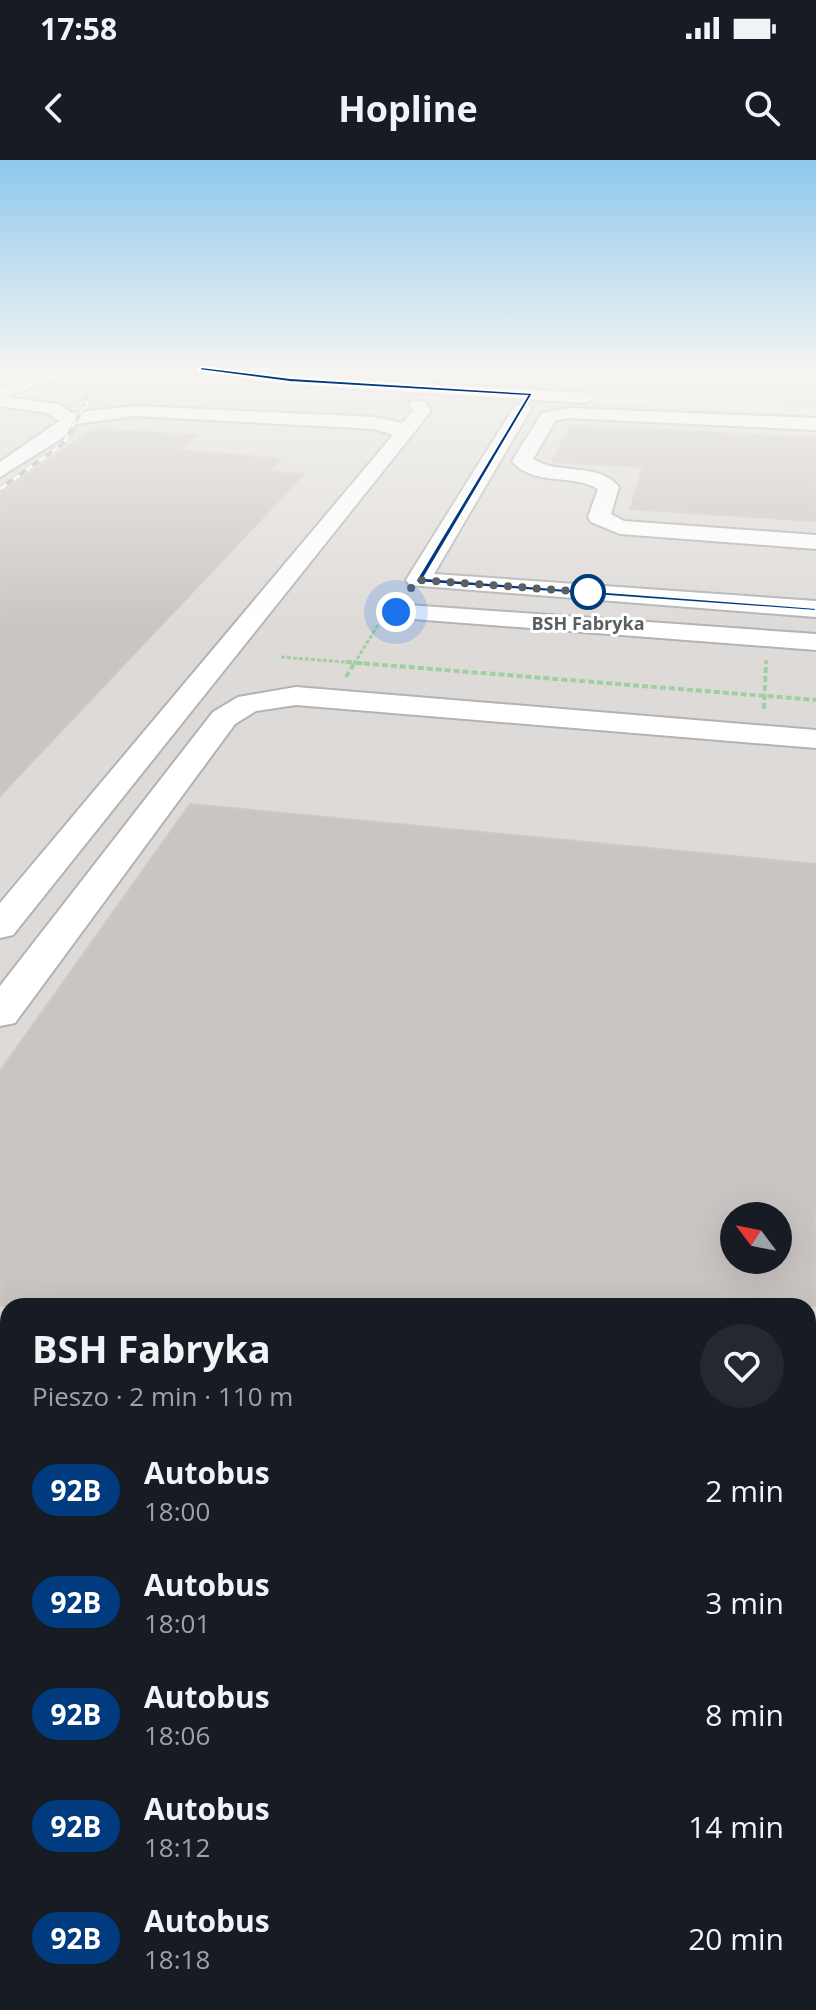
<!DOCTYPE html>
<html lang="pl">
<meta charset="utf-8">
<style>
:root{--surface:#171b24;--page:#242831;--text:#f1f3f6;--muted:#9ea1a6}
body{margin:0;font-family:"Open Sans",sans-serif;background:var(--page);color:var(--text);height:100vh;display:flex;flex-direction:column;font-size:30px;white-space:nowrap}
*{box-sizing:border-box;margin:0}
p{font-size:26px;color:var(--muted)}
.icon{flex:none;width:44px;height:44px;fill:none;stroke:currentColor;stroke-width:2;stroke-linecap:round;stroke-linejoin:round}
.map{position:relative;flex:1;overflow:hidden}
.details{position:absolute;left:0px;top:1138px;width:816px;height:712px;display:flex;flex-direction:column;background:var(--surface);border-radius:24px 24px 0 0;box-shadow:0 8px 32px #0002}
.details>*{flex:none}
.badge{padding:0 16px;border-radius:26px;font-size:28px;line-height:52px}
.needle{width:52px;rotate:302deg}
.controls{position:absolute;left:720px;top:1042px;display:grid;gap:16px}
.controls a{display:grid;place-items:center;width:72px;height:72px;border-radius:50%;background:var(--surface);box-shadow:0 8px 32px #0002;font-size:40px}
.you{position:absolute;width:40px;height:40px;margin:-20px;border:6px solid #fff;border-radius:50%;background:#1a73e8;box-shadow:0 0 0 12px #1a73e833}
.map>.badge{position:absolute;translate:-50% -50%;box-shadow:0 0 0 4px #fff}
.round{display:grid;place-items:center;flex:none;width:84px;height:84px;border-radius:42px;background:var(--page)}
.overview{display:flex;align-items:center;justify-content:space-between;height:136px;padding:0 32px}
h1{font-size:38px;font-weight:700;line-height:60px}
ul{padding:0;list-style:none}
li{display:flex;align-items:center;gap:24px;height:112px;padding:0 32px}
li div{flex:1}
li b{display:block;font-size:30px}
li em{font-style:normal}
li .badge{min-width:88px;font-weight:700;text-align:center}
.status{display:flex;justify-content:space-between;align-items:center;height:56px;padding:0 40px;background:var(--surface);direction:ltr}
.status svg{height:22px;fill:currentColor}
header{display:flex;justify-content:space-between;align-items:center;height:104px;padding:0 32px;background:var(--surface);font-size:36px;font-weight:700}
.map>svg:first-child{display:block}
.industrial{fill:#dedad7;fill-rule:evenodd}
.green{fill:#c8e2c1}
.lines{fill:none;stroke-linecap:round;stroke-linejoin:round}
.stream{stroke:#a7e6f8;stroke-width:4}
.building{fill:#cac5c2;stroke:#d0c8c1;stroke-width:2;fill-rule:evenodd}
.minor-casing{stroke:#b0b4b7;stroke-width:4}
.path-far1{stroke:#a2cea4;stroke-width:3;stroke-dasharray:4 2;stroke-linecap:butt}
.path{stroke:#a2cea4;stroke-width:4;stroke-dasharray:6 3;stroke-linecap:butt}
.minor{fill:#fff;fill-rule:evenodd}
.rail-casing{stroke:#afb0b0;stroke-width:4}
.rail{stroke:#fff;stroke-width:3;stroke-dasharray:8;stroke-linecap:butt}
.line{fill:#003b80;stroke:#fff;stroke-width:2}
.walk{stroke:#5b5f62;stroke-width:8;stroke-dasharray:0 14.4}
.stop-dot{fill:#fff;stroke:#003b80;stroke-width:4}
.labels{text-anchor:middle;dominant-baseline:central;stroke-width:6;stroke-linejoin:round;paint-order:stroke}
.far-stop-label{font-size:18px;font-weight:bold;fill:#5b5f62;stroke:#fff}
</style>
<div class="status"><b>17:58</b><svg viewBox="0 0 49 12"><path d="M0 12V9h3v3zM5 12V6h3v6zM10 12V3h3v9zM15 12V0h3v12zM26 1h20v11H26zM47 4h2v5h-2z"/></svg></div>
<header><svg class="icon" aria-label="back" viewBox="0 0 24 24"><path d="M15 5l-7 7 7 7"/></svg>Hopline<svg class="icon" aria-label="search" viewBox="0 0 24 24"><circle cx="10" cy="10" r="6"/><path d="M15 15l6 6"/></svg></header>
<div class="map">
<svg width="816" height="1850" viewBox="0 0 816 1850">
<rect width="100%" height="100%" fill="#ece8e2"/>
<path class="industrial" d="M155 218 816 255V1410L808 1408V1146H8V1272L0 1271V244L69 222ZM734 1056H778V1100H734Z"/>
<path class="green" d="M92 209 154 216 175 211 172 209H192L277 224 155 218 91 221Z
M218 209H816V248L307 219Z
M0 1271 8 1272V1772L0 1769Z
M808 1409 816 1410V1850H743V1842H808Z
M248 1842H463L462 1850H275Z"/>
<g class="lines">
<path class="stream" d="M185 209 208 214
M7 236 77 213"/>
</g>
<path class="building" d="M570 265 816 278V361L630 349 643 307 552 302Z
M94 269 198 275 179 290 281 299 268 312 304 314 0 636V333Z
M190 644 816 704V1146H0V911ZM734 1056H778V1100H734Z"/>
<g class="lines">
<g class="minor-casing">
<path id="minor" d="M56 209H80L6 237 58 244 72 253 135 246 375 257 402 263 413 251 409 245 412 241H424L431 251 13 775 0 778V743L393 275 375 269 135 256 76 264 72 272 0 317V302L59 261 47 253 0 246V227Z
M193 209H241L290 215 586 233 595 238 586 243 290 225 201 214Z
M523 242 532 247 434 414 816 441V457L409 425 406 420 514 247Z
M568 248 816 258V270L568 258 555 261 533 299C559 316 598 301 619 327L611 354 624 361 816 375V389L620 374 591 362 588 357 598 329C572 313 533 327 512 301L542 253Z
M398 441 408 445 816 474V490L387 457 383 452 389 444Z
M296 527 816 570V588L296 545 256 551 235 564 15 863 0 866V826L213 552 238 537Z
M0 1211 8 1212V1254L0 1253Z
M808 1342 816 1344V1396L808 1394Z"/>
</g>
<path class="path-far1" d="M281 497 371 504
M354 504 378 465
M766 504V498"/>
<path class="path" d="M346 502 816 540
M346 517 355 502
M764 549 766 502"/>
<use href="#minor" class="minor"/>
<g class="rail-casing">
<path id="rail" d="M0 218 27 209
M86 249 88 209
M0 329 64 283 87 240"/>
</g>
<use href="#rail" class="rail"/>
</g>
<linearGradient id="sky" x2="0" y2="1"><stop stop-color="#8ec8ee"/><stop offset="0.45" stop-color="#f6f5f2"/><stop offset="1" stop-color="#f6f5f2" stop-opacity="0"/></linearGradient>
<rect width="816" height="468" fill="url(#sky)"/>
<path class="line" d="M201 207 290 218 533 233 424 418 816 448V451L415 422 527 236 290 222 199 210Z"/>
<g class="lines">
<path class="walk" d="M396 452C399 437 409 432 418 420L588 432"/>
</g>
<circle class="stop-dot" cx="588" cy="432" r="16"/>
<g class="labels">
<g class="far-stop-label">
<text x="588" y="463">BSH Fabryka</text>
</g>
</g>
</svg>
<div class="controls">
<a><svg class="needle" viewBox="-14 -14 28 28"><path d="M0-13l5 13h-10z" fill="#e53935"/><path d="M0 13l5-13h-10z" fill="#9ea1a6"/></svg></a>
</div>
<div class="you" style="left:396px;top:452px"></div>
<section class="details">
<div class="overview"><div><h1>BSH Fabryka</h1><p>Pieszo · 2 min · 110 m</p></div><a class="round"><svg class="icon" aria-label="heart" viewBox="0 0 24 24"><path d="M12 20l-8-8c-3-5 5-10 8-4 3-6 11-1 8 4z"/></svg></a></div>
<ul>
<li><span class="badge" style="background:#003b80;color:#fff">92B</span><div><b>Autobus</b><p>18:00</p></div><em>2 min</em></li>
<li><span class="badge" style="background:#003b80;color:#fff">92B</span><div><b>Autobus</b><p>18:01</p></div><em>3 min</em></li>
<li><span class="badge" style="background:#003b80;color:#fff">92B</span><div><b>Autobus</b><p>18:06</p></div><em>8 min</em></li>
<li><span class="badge" style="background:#003b80;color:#fff">92B</span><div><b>Autobus</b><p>18:12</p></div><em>14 min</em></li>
<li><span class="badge" style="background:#003b80;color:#fff">92B</span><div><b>Autobus</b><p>18:18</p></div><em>20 min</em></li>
</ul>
</section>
</div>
